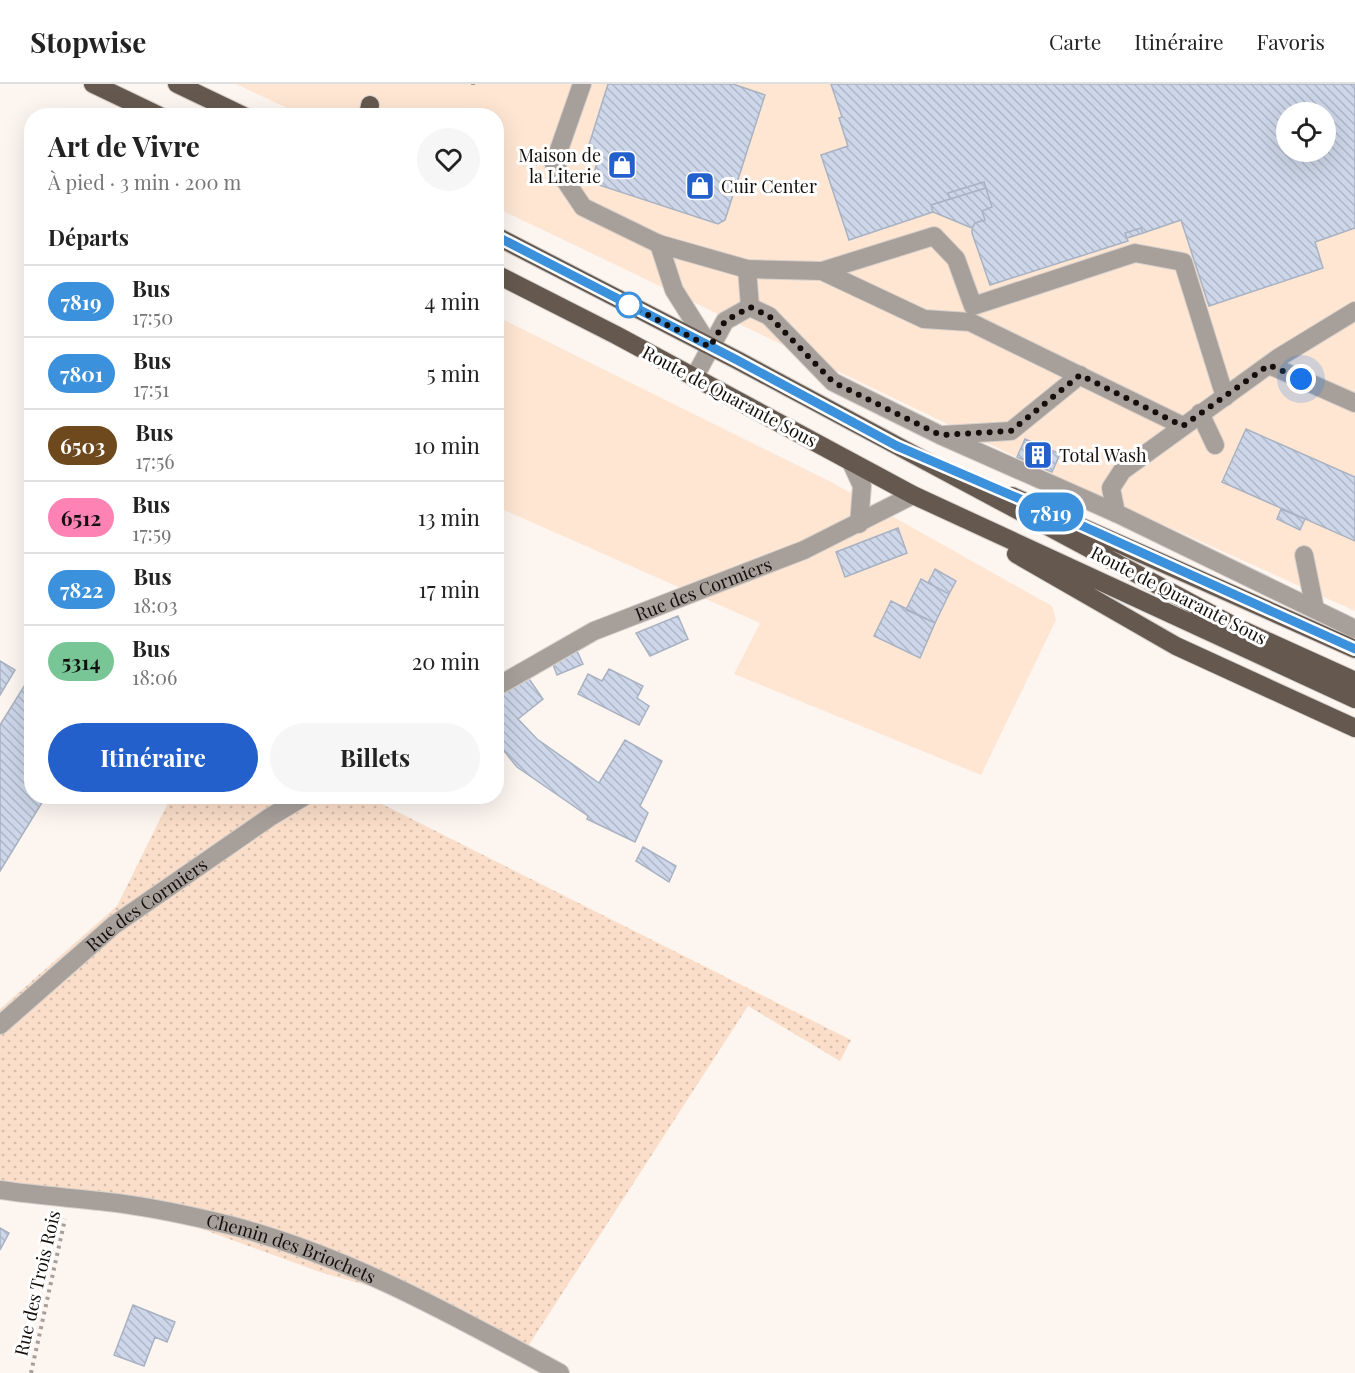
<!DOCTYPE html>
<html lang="fr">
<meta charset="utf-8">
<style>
:root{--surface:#fff;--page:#f6f6f6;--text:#222;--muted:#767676;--line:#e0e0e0;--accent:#2460cc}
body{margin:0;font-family:"Playfair Display",serif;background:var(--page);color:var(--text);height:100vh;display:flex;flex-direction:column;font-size:22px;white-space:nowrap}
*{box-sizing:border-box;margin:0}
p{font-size:20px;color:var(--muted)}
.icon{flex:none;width:33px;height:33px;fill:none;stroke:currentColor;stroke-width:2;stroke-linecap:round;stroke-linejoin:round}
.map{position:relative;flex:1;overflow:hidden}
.sheet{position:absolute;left:24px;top:24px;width:480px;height:696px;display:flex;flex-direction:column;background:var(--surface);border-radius:24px;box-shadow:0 6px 24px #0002}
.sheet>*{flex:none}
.badge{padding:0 12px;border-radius:20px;font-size:21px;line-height:39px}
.controls{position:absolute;left:1276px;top:18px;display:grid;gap:12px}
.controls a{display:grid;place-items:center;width:60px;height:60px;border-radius:50%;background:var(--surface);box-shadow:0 6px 24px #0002;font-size:30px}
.you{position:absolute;width:30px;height:30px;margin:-15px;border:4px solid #fff;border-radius:50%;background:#1a73e8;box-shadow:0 0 0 9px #1a73e833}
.map>.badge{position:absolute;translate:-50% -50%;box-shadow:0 0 0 3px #fff}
h2{padding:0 24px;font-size:22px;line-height:54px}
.round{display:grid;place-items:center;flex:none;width:63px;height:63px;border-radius:32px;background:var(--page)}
.summary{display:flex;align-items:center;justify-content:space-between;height:102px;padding:0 24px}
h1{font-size:28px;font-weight:700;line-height:45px}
.button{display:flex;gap:12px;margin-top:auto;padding:12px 24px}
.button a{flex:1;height:69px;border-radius:36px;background:var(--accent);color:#fff;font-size:24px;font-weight:700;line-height:69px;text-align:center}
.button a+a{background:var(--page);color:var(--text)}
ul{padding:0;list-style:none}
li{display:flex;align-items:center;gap:18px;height:72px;padding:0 24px;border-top:2px solid var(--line)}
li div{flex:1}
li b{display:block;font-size:22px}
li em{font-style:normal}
li .badge{min-width:66px;font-weight:700;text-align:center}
header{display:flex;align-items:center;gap:36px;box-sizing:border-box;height:84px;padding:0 30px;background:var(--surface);border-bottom:2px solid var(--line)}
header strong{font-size:28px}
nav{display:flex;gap:33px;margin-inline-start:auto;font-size:21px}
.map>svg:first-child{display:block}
.built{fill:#fee6d3;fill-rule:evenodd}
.grass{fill:url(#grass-dots)}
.building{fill:url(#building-back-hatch);stroke:#a8b2c2;stroke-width:1.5;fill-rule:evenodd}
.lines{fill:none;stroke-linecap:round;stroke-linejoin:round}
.minor-casing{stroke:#d7d0cb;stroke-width:20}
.major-casing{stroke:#d7d0cb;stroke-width:20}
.path{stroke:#a59e99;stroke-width:4;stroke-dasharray:3 4.5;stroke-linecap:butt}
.minor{stroke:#a79f9a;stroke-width:18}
.major{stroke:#65594f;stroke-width:18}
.line-casing{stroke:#fff;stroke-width:14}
.line{stroke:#3c91dc;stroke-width:9}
.walk{stroke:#140f0a;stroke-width:6;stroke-dasharray:0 10.8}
.stop-dot{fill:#fff;stroke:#3c91dc;stroke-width:3}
.labels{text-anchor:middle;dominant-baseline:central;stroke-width:6;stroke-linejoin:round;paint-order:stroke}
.poi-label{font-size:18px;fill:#140f0a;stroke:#fff;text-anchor:start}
.street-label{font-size:18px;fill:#140f0a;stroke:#fff}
</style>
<header>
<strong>Stopwise</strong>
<nav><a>Carte</a><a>Itinéraire</a><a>Favoris</a></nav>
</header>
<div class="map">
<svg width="1355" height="1289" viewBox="0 0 1355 1289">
<defs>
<pattern id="grass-dots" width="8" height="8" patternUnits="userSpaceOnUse" patternTransform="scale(1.5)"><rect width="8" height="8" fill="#fadec9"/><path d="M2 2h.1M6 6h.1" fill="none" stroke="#d5bdab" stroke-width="1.8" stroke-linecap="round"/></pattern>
<pattern id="building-back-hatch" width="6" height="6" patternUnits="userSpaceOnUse" patternTransform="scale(1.5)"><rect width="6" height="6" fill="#cdd7e9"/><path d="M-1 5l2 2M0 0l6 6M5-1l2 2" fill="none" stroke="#afb7c6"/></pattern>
</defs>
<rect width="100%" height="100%" fill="#fcf5f0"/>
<path class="built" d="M236 0H1355V527L1073 400 497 124 496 32 302 31ZM1287 28H1326V68H1287Z
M496 232 833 399 1052 522 1056 536 981 691 734 590 760 539 497 423Z"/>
<path class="grass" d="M366 712 851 956 840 977 748 922 521 1273 380 1205 323 1189 158 1129 0 1109V925L117 822 171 713Z"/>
<path class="building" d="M608 0H733L765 11 725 136 718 140 596 100 593 92 600 69 588 64Z
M831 0H1355V144L1315 158 1323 184 1209 222 1181 136 1143 149 1141 144 1125 149 1128 157 990 201 972 149V144L975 139 985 136 982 127 992 123 984 98 948 109 950 115 931 121 933 128 849 156 821 71 848 62 839 34 842 33ZM1287 28H1326V68H1287Z
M984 98 986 104 950 115 948 109Z
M986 104 992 123 982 127 985 136 975 139 972 144 933 128 931 121Z
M1141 144 1143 149 1127 154 1125 149Z
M1246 345 1355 393V457L1222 398Z
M1025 355 1060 370 1052 388 1017 373Z
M1281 425 1305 435 1300 446 1277 435Z
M898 444 907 469 845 493 836 468Z
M935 485 956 497 949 510 928 499Z
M921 495 949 510 935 539 906 526Z
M891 517 935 539 920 574 874 552Z
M678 532 688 555 650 572 636 549Z
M577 567 583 580 557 591 552 578Z
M0 577 15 586 0 611Z
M609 585 643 602 637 614 649 622 639 641 578 610 588 590 602 597Z
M527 592 543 615 518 635 537 655 599 699 625 656 662 677 640 722 648 729 635 758 587 735 588 732 517 683 496 657V612Z
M28 596 32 599V712H46L0 787V641Z
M643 763 676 782 669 798 636 777Z
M0 1144 9 1149 0 1166Z
M133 1221 175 1238 167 1258 155 1253 144 1282 114 1271Z"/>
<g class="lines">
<g class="minor-casing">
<g id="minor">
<path d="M582 0 554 80 583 123 659 160 747 185 822 187 924 235 970 238 1183 342"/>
<path d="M659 160 674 206 710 263"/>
<path d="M747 185 750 223"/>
<path d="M822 187 934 152 956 175 973 222 1135 169 1183 178 1225 313"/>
<path d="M1269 281 1355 319"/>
<path d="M694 294 725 237 750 223 769 232 833 298 940 351 1116 429 1355 545"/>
<path d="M1200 329 1215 361"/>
<path d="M943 351 1011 347 1080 291"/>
<path d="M851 378 862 402 859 440"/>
<path d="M1116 429 1111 404 1122 387 1278 274 1355 227"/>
<path d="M1304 471 1315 525"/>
<path id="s1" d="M496 603 594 547 804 466 913 411"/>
<path id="s2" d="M0 941 114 841 270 733 305 712"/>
<path id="s3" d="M0 1106C39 1112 78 1114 117 1119 155 1124 192 1132 229 1141 348 1172 453 1231 560 1289"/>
</g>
</g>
<g class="major-casing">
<path id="major" d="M93 0 160 32
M177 0 244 32
M368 32 370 21
M496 152 737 276 1234 542 1355 597
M496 190 616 251 913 411 1355 615
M1012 412 1355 565
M1016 470 1176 562 1355 644"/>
</g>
<path class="path" d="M473 1V0
M31 1289 65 1135"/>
<use href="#minor" class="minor"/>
<use href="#major" class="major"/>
</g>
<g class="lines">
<g class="line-casing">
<path id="line" d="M496 152 737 276 897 362 1076 439 1355 565"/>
</g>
<use href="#line" class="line"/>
<path class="walk" d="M629 221 710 263 725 237 750 223 769 232 833 298 940 351 1011 347 1080 291 1183 342 1269 281 1301 295"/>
</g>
<defs>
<g id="shop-square" transform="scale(1.5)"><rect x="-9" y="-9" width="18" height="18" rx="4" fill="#2460cc" stroke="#fff"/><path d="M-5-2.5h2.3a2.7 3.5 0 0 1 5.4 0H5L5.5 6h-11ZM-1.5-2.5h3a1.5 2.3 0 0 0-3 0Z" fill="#fff"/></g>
<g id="building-square" transform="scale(1.5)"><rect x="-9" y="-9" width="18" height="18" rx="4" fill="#2460cc" stroke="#fff"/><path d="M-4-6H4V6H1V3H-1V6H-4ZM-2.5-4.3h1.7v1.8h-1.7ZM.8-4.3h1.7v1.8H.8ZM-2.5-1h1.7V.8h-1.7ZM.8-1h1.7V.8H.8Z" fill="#fff"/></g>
</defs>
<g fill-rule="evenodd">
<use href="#shop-square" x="622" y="81"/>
<use href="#shop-square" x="700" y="102"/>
<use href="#building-square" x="1038" y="371"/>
</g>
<circle class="stop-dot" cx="629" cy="221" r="12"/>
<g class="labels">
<g class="poi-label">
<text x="601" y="71" text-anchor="end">Maison de<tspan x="601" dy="21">la Literie</tspan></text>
<text x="721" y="102">Cuir Center</text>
<text x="1059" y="371">Total Wash</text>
</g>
<g class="street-label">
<text transform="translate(730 312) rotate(28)">Route de Quarante Sous</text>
<text stroke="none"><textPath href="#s1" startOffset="230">Rue des Cormiers</textPath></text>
<text transform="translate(1179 511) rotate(27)">Route de Quarante Sous</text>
<text stroke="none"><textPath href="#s2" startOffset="190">Rue des Cormiers</textPath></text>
<text stroke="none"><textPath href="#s3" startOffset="298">Chemin des Briochets</textPath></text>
<text transform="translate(37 1199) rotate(-77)">Rue des Trois Rois</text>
</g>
</g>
</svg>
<div class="controls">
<a><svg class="icon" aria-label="locate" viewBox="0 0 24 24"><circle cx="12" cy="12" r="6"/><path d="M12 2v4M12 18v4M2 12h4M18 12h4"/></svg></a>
</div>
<div class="you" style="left:1301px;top:295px"></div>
<b class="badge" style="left:1051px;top:428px;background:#3c91dc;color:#fff">7819</b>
<section class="sheet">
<div class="summary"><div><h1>Art de Vivre</h1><p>À pied · 3 min · 200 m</p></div><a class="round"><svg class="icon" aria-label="heart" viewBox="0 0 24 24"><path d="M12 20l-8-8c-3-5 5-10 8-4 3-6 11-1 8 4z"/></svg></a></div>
<h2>Départs</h2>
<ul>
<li><span class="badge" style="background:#3c91dc;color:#fff">7819</span><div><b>Bus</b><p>17:50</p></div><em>4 min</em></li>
<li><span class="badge" style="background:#3c91dc;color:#fff">7801</span><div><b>Bus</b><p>17:51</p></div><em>5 min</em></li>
<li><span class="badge" style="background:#6e491e;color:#fff">6503</span><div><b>Bus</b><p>17:56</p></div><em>10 min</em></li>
<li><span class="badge" style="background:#ff82b4;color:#111">6512</span><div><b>Bus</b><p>17:59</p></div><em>13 min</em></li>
<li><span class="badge" style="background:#3c91dc;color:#fff">7822</span><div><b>Bus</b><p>18:03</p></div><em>17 min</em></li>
<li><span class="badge" style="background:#78c696;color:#111">5314</span><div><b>Bus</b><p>18:06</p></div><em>20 min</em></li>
</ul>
<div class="button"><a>Itinéraire</a><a>Billets</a></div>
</section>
</div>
